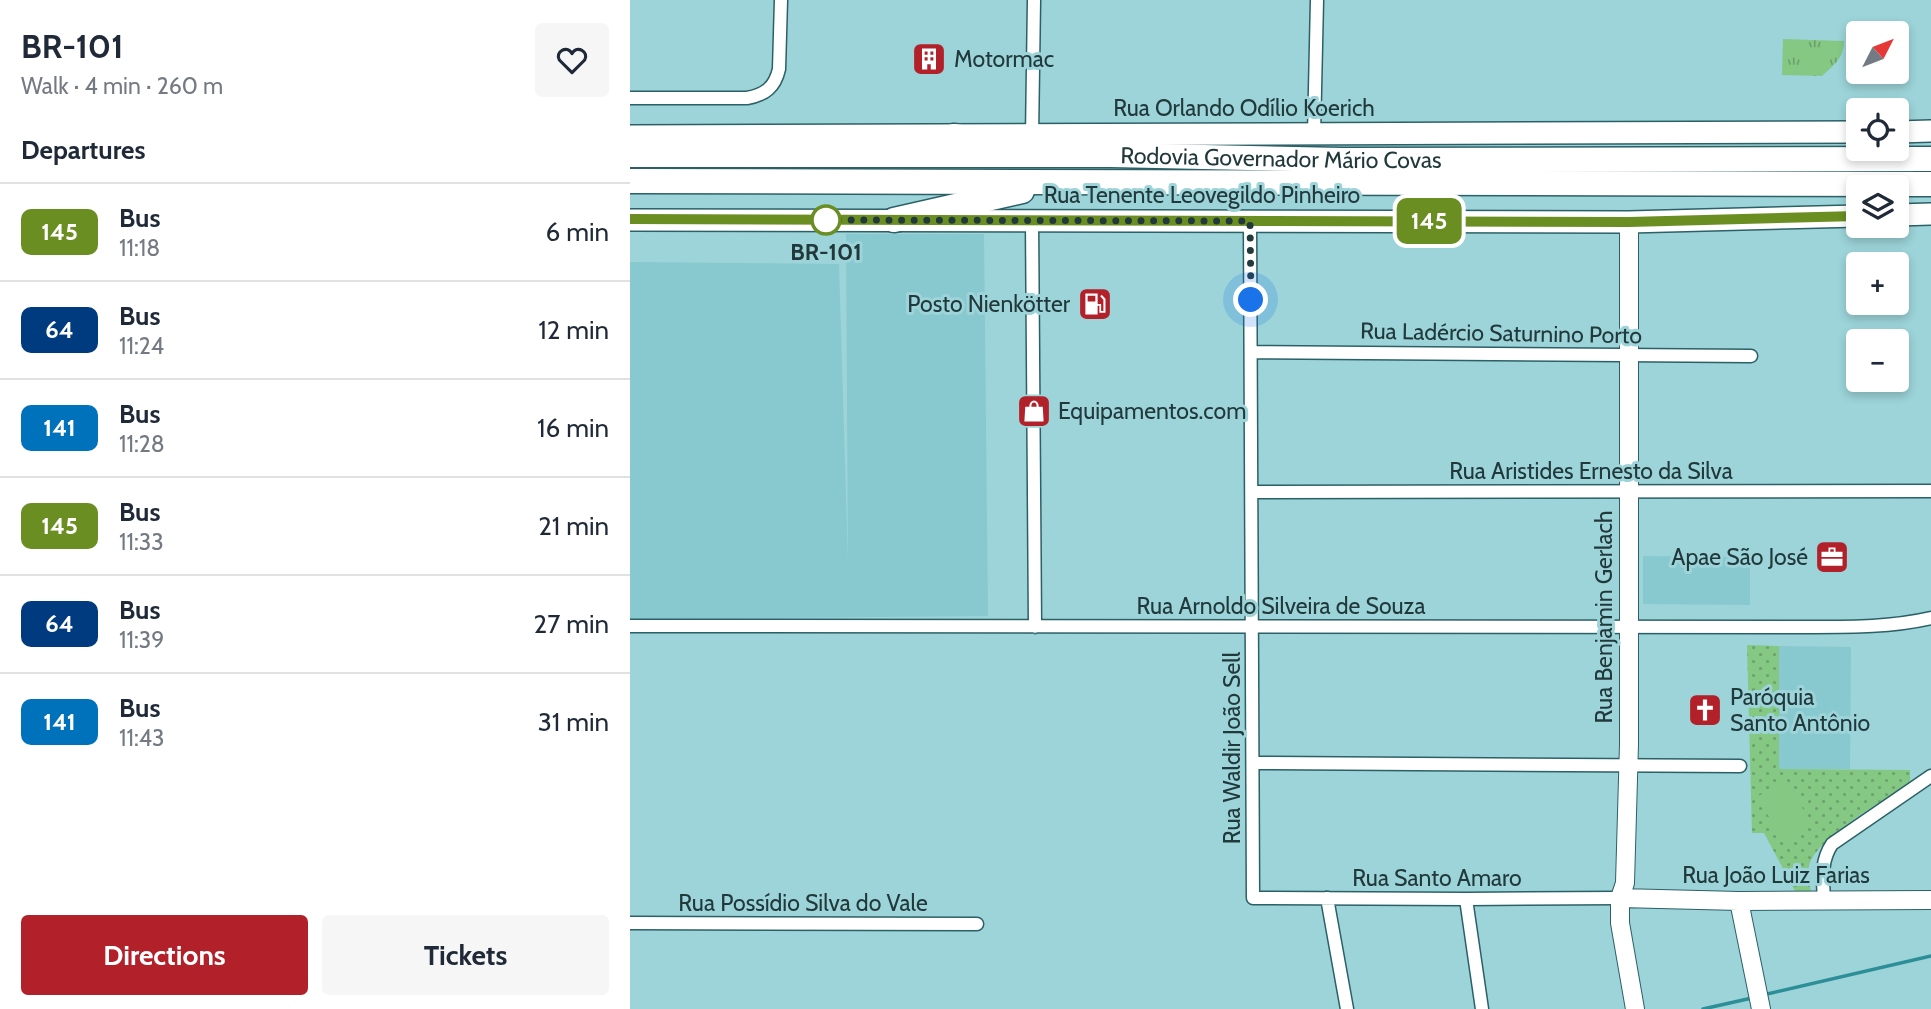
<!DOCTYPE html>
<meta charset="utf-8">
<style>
:root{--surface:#fff;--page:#f6f6f7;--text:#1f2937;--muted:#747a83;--line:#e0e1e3;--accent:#b2202a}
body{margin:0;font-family:Cabin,sans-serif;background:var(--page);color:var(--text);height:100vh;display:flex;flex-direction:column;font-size:26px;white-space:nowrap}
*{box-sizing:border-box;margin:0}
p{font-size:23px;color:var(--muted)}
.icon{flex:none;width:38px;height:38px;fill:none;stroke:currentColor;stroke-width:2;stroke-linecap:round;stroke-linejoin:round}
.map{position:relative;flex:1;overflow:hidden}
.panel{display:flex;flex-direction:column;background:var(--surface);width:630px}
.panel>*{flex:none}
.badge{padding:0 14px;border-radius:10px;font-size:24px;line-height:46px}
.needle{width:46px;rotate:48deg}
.controls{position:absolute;left:1216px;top:21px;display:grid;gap:14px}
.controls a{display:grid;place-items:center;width:63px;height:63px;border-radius:7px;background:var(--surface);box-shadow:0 4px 10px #0003;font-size:35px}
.you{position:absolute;width:35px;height:35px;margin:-18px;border:5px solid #fff;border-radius:50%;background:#1a73e8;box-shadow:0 0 0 10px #1a73e833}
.map>.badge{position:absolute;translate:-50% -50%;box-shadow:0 0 0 4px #fff}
h2{padding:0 21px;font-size:26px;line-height:63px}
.round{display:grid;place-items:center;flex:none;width:74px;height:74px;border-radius:7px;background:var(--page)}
.overview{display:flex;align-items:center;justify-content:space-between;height:119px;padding:0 21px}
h1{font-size:33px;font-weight:700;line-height:52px}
.primary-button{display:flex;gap:14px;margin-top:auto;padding:14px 21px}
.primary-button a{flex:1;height:80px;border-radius:7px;background:var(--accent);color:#fff;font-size:28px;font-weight:700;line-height:80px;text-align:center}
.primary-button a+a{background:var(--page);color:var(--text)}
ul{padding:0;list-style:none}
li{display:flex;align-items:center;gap:21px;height:98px;padding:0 21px;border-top:2px solid var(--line)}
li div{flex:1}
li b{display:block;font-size:26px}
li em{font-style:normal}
li .badge{min-width:77px;font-weight:700;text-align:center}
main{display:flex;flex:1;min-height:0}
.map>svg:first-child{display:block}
.built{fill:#88c8cf}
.grass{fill:url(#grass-tufts)}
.park{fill:url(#park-dots)}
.garden{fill:#85c884}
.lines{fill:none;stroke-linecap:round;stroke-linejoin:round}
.stream{stroke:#2c8e97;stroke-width:3.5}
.street-casing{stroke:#2b6066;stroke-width:15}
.secondary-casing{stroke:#2b6066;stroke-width:20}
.primary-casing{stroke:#2b6066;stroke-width:24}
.highway-casing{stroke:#2b6066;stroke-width:27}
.street{stroke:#fff;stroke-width:12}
.secondary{stroke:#fff;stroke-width:18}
.primary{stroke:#fff;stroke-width:21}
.highway{stroke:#fff;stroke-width:24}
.line-casing{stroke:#fff;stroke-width:16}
.line{stroke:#6b8e23;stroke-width:10}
.walk{stroke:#22393b;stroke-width:7;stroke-dasharray:0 12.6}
.stop-dot{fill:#fff;stroke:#6b8e23;stroke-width:3.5}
.labels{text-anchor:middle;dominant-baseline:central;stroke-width:6;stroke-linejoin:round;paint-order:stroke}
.poi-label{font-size:23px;fill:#22393b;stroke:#9cd4d9;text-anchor:start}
.street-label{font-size:23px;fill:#22393b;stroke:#9cd4d9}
.stop-label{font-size:23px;font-weight:bold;fill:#22393b;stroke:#9cd4d9}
</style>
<main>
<section class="panel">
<div class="overview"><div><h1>BR-101</h1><p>Walk · 4 min · 260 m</p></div><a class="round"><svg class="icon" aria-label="heart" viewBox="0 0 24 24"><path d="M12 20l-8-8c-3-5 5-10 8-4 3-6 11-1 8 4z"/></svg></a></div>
<h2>Departures</h2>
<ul>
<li><span class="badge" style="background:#6b8e23;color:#fff">145</span><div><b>Bus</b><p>11:18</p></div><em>6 min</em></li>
<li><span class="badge" style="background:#003b80;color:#fff">64</span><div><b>Bus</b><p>11:24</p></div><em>12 min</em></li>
<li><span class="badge" style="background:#0072bc;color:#fff">141</span><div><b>Bus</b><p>11:28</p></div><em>16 min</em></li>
<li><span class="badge" style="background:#6b8e23;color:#fff">145</span><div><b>Bus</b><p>11:33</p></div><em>21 min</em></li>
<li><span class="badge" style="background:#003b80;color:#fff">64</span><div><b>Bus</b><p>11:39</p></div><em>27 min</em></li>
<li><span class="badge" style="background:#0072bc;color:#fff">141</span><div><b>Bus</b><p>11:43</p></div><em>31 min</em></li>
</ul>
<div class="primary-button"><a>Directions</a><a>Tickets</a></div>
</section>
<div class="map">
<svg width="1301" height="1009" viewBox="0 0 1301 1009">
<defs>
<pattern id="grass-tufts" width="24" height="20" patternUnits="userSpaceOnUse" patternTransform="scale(1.75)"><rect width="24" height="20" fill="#85c884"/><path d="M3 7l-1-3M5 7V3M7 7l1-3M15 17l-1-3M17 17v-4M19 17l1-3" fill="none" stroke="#6ca36d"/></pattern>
<pattern id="park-dots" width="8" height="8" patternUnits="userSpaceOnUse" patternTransform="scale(1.75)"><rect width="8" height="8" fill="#85c884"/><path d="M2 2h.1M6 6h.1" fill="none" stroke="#6ca36d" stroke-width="1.8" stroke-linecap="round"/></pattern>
</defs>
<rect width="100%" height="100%" fill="#9cd4d9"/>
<path class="built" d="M216 234H354L358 616 0 619V262L209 264 218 564Z
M1013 556 1120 557V605L1013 604Z
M1149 646 1221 647 1220 769H1149Z"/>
<path class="grass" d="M1153 39 1214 41C1214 58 1204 65 1192 76L1152 75Z"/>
<path class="park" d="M1117 645 1149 646V769L1280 770V783C1256 799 1186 838 1179 866 1177 873 1180 885 1181 893H1166L1134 833H1122Z"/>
<path class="garden" d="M1155 780 1183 825 1155 843 1127 797Z"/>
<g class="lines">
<path class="stream" d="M1133 995 1301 956
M1073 1009 1122 998"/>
<g class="street-casing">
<path id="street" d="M0 98H117C135 95 145 87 149 69L151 0
M684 134 687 0
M402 136 404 0
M402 220 405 627
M620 221 623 898 836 899 990 898
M621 352 1121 356
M622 492 1301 491
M0 626 1183 627C1224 627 1261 627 1301 618
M623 763 1110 766
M697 898 717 1009
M836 899 852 1009
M1194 900C1193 880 1190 862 1202 844L1301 776
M0 923 347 924"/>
</g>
<g class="secondary-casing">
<path id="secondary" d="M999 222V744L995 883 990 898V923L1005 1009
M990 898 1109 901 1301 900
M1109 901 1131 1009"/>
</g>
<g class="primary-casing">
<path id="primary" d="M1267 132 1301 131
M0 136 1228 132
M1267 215 1301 214
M0 220 999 222 1228 216"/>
</g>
<g class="highway-casing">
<g id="highway">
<path d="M323 136 373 142"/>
<path id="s1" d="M0 155H481L712 160 1301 159"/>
<path d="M0 181 1301 184"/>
<path d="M264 220 392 191"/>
</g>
</g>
<use href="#street" class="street"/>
<use href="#secondary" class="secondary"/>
<use href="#primary" class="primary"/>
<use href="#highway" class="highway"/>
</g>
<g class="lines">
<g class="line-casing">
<path id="line" d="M0 219 999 222 1228 216"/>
</g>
<use href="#line" class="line"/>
<path class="walk" d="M196 220 620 221 621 300"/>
</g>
<defs>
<g id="building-square" transform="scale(1.75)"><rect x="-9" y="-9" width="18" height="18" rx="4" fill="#b2202a" stroke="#9cd4d9"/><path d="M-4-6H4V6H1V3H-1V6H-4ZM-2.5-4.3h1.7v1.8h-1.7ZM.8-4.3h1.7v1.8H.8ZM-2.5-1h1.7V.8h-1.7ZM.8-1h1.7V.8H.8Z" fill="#fff"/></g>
<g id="fuel-square" transform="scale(1.75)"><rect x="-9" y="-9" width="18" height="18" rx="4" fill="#b2202a" stroke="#9cd4d9"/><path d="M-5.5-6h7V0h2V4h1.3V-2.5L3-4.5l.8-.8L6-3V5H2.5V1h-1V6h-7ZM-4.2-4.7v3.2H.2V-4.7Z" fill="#fff"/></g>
<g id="shop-square" transform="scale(1.75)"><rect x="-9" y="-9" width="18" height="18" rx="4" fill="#b2202a" stroke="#9cd4d9"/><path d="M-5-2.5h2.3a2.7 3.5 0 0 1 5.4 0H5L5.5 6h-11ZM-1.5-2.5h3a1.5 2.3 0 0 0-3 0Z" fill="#fff"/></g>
<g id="office-square" transform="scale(1.75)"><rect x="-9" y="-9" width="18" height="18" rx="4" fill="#b2202a" stroke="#9cd4d9"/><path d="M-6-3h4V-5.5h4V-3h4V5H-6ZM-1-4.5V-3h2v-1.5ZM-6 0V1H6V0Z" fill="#fff"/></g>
<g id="church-square" transform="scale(1.75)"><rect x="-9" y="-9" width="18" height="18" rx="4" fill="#b2202a" stroke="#9cd4d9"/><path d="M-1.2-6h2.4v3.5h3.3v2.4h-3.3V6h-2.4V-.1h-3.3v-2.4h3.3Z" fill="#fff"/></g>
</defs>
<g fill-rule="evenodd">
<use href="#building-square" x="299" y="59"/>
<use href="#fuel-square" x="465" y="304"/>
<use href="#shop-square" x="404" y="411"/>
<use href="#office-square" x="1202" y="557"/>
<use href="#church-square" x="1075" y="710"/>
</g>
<circle class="stop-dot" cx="196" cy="220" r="14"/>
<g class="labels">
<g class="poi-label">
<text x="324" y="59">Motormac</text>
<text x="440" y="304" text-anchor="end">Posto Nienkötter</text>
<text x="428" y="411">Equipamentos.com</text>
<text x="1178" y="557" text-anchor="end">Apae São José</text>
<text x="1100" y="697">Paróquia<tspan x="1100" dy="26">Santo Antônio</tspan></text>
</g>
<g class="street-label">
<text x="614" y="108">Rua Orlando Odílio Koerich</text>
<text stroke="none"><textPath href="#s1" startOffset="651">Rodovia Governador Mário Covas</textPath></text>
<text x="572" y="195">Rua Tenente Leovegildo Pinheiro</text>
<text transform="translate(871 333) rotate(1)">Rua Ladércio Saturnino Porto</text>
<text x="961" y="471">Rua Aristides Ernesto da Silva</text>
<text x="651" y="606">Rua Arnoldo Silveira de Souza</text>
<text transform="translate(974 617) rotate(-90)">Rua Benjamin Gerlach</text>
<text transform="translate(602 748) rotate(-90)">Rua Waldir João Sell</text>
<text x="1146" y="875">Rua João Luiz Farias</text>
<text x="807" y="878">Rua Santo Amaro</text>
<text x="173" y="903">Rua Possídio Silva do Vale</text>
</g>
<g class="stop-label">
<text x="196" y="252">BR-101</text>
</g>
</g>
</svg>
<div class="controls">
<a><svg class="needle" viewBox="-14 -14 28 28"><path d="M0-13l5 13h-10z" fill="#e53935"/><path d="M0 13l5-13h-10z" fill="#747a83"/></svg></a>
<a><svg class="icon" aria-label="locate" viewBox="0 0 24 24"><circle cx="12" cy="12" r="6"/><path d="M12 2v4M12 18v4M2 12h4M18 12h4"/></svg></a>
<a><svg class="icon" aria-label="layers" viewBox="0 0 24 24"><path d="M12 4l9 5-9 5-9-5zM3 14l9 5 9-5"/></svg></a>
<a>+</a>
<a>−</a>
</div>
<div class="you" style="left:621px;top:300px"></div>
<b class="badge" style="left:799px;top:221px;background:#6b8e23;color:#fff">145</b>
</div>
</main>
